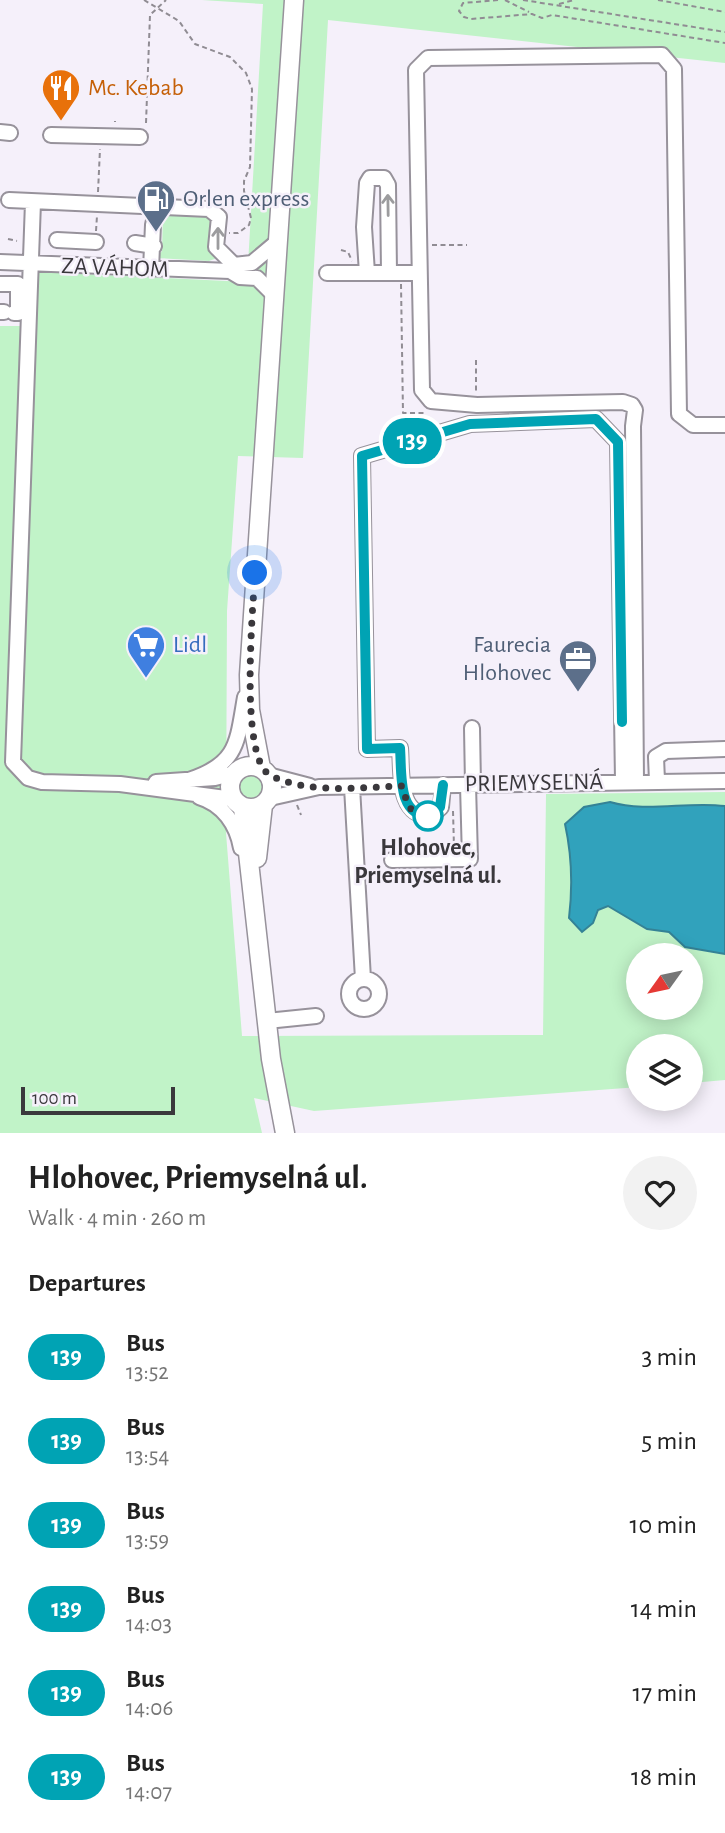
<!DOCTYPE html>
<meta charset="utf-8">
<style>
:root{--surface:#fff;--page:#f2f2f2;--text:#222;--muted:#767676}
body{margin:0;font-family:"Alegreya Sans",sans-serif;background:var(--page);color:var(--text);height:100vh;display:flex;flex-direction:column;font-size:26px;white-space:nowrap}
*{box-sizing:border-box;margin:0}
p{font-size:23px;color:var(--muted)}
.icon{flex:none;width:38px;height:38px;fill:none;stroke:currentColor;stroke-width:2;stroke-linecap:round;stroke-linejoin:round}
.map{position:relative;height:1133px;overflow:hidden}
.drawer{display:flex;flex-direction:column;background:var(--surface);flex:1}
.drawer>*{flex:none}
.badge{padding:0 14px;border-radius:23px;font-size:24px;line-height:46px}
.needle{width:46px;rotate:237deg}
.buttons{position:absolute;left:626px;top:943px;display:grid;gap:14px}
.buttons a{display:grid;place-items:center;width:77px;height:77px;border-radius:50%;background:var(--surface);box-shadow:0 4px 18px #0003;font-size:35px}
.scale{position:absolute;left:21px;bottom:18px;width:154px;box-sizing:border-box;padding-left:7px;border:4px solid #3a383c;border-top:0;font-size:19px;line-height:24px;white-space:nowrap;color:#3a383c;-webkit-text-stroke:5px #f5f0fa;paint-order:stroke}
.you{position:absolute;width:35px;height:35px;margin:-18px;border:5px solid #fff;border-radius:50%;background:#1a73e8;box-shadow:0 0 0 10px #1a73e833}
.map>.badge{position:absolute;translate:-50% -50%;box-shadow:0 0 0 4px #fff}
h2{padding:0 28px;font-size:26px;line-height:63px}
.round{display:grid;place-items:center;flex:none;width:74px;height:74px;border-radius:37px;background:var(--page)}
.overview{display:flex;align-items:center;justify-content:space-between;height:119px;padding:0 28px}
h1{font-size:33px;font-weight:600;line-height:52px}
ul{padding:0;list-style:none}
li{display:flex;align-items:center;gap:21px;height:84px;padding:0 28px}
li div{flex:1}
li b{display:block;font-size:26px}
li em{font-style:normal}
li .badge{min-width:77px;font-weight:700;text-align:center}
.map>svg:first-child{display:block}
.green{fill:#c1f3c8;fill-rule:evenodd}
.water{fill:#31a2bc;stroke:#348296;stroke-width:2}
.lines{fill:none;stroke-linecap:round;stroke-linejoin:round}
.minor-casing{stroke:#97929b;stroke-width:18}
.major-casing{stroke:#97929b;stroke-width:21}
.path{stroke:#908c93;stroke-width:2;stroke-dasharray:5 3.5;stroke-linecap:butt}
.minor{stroke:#fff;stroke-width:14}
.major{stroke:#fff;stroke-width:18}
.oneway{stroke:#9c9c9e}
.line-casing{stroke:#fff;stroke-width:16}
.line{stroke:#00a3b4;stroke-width:10}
.walk{stroke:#3a383c;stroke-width:7;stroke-dasharray:0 12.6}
.stop-dot{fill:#fff;stroke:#00a3b4;stroke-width:3.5}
.labels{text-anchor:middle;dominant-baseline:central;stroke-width:5;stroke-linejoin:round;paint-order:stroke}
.food-label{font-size:24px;fill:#c56008;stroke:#f5f0fa;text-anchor:start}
.service-label{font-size:24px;fill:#4e5e75;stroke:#f5f0fa;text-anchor:start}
.street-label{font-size:24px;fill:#3a383c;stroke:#f5f0fa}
.shop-label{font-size:24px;fill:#366cbe;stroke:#f5f0fa;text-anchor:start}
.stop-label{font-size:24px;font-weight:bold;fill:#3a383c;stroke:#f5f0fa}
</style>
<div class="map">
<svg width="725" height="1133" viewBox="0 0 725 1133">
<rect width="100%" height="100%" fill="#f5f0fa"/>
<path class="green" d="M202 0H725V63L328 20 303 458 238 456 227 611 226 833 242 1036 543 1035 546 794 725 792V1080L691 1083V1046H639V1087L314 1111 254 1098 262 1133H0V326H21L23 271 247 282 263 4ZM639 956H691V1008H639Z
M163 211 208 213 212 218 213 253 217 258 209 261 156 258 162 251Z
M236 787a15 15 0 1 1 30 0a15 15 0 1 1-30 0Z"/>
<path class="water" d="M610 802C647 813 687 801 725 806V954L685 947 669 932 647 929 608 906 598 910 593 923 582 932 569 918C573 885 572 856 565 824L584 807Z"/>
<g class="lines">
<g class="minor-casing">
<path id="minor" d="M0 132 10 133
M51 135 140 137
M9 200 209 209 219 217 216 247 234 265 252 263 277 242
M33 202 13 762 28 778 42 782 120 784 233 799
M57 240 96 242
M135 243 154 246
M0 262 230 271 240 277 257 278 274 295
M151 269 153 225 157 207
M327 273H418
M367 273 364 227 367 183 370 178H384L388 185 389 273
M0 284H18V313H14
M0 312H4
M472 728 473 785
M268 775 310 786
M189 780C238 764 237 743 245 697
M636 781 633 426 635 410 632 405 623 402 477 405 431 401 422 390 416 70 428 58 662 55 674 69 679 414 693 425H725
M657 781 656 757 666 751 725 749
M156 782 215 778 235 773
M443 785 441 807 431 816C397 816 402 774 400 748L367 749 362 456 470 424 596 419 618 442 623 781
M352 787 363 979
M199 797C223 804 237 825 241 848
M270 798 319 787 725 781
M392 860 470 859 468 785
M349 994a15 15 0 1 1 30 0a15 15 0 1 1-30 0Z
M267 1021 316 1016"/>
</g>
<g class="major-casing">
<path id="major" d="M230 787a21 21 0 1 1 42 0a21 21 0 1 1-42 0Z
M261 768 250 710 249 675 294 0
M243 808 271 1059 285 1133
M257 858 263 805"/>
</g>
<path class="path" d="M144 0 179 21 195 44 230 57 246 73 252 89 250 167 244 181V191L251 218 249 225 238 233H229
M498 0 463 3 459 11 464 17 471 19 532 14 542 18 552 15 725 43
M505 0 529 12
M523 0 725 32
M658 0 725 12
M559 4 574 0
M115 121V122
M146 123 150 15 166 0
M98 192 100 149
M96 231 97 216
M8 239 17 241
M432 245H467
M341 250 348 252 352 261
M401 284 403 413H426
M476 360V391
M297 805 301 815
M453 811 454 847"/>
<use href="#minor" class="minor"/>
<use href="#major" class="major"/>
</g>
<defs><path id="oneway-shaft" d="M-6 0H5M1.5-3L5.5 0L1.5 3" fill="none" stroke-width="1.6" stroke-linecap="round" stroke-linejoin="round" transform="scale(1.75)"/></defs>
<g class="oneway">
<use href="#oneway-shaft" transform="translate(388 205) rotate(-91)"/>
<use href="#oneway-shaft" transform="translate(218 238) rotate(-90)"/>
</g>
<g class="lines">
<g class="line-casing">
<path id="line" d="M443 785 440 807 430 816C397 816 402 774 400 748L367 749 362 456 470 424 596 419 618 442 622 722"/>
</g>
<use href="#line" class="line"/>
<path class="walk" d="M255 573C253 607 239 759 270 775 308 795 361 787 402 786 408 805 409 816 430 816H428"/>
</g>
<defs>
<g id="restaurant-pin" transform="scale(2.0125)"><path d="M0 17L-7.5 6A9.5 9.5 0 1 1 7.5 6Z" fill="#e8710a" stroke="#f5f0fa"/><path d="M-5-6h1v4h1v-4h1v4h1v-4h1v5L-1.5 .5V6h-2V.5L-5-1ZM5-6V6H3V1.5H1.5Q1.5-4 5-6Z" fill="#fff"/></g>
<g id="fuel-pin" transform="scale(2.0125)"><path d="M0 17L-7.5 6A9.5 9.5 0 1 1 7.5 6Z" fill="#5c6f8a" stroke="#f5f0fa"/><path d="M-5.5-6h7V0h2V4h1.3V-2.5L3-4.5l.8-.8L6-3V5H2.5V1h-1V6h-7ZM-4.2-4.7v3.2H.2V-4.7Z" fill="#fff"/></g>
<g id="supermarket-pin" transform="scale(2.0125)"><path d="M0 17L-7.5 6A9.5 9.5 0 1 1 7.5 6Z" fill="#3f7fe0" stroke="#f5f0fa"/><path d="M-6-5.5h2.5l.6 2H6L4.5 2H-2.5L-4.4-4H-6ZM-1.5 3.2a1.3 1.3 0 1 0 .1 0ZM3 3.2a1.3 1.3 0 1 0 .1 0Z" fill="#fff"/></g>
<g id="office-pin" transform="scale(2.0125)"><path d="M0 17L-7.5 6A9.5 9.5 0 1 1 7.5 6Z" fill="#5c6f8a" stroke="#f5f0fa"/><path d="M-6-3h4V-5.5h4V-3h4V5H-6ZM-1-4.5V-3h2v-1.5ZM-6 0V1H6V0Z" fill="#fff"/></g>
</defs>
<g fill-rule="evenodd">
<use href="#restaurant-pin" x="61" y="88"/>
<use href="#fuel-pin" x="156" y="199"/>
<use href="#supermarket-pin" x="146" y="645"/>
<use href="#office-pin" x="578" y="659"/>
</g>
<circle class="stop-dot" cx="428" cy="816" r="14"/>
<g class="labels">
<g class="food-label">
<text x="88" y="88">Mc. Kebab</text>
</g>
<g class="service-label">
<text x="183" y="199">Orlen express</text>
<text x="551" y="645" text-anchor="end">Faurecia<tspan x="551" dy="28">Hlohovec</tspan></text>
</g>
<g class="street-label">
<text transform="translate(115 268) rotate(2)">ZA VÁHOM</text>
<text transform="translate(534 783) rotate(-1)">PRIEMYSELNÁ</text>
</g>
<g class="shop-label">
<text x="173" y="645">Lidl</text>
</g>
<g class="stop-label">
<text x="428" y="848">Hlohovec,<tspan x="428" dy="28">Priemyselná ul.</tspan></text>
</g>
</g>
</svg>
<div class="buttons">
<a><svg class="needle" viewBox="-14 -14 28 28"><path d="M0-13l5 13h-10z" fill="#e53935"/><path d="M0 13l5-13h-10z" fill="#767676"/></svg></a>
<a><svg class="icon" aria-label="layers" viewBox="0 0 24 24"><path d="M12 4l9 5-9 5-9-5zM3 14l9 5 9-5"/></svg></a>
</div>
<div class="scale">100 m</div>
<div class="you" style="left:255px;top:573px"></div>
<b class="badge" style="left:412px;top:441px;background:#00a3b4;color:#fff">139</b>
</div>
<section class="drawer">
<div class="overview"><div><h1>Hlohovec, Priemyselná ul.</h1><p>Walk · 4 min · 260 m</p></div><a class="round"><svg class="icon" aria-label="heart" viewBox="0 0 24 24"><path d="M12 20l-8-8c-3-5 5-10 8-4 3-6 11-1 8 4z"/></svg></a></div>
<h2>Departures</h2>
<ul>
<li><span class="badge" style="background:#00a3b4;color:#fff">139</span><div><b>Bus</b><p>13:52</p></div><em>3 min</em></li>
<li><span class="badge" style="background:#00a3b4;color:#fff">139</span><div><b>Bus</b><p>13:54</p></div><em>5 min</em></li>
<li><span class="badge" style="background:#00a3b4;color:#fff">139</span><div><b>Bus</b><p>13:59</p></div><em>10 min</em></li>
<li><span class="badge" style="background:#00a3b4;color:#fff">139</span><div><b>Bus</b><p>14:03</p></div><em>14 min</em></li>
<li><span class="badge" style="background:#00a3b4;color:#fff">139</span><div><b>Bus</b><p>14:06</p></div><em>17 min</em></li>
<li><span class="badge" style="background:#00a3b4;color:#fff">139</span><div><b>Bus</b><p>14:07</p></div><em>18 min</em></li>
</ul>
</section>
